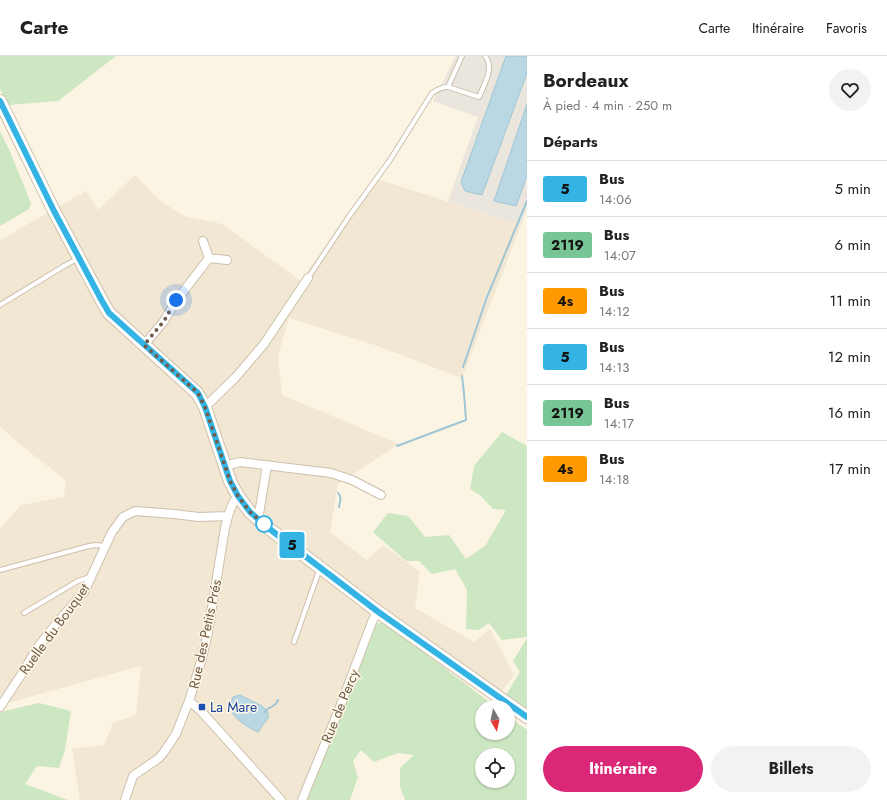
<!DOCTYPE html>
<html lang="fr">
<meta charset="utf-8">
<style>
:root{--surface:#fff;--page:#f2f2f2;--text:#222;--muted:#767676;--line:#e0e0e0;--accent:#db2777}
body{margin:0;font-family:Jost,sans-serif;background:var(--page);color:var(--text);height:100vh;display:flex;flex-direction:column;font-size:15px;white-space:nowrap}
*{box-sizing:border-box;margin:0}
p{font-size:13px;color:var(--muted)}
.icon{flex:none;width:22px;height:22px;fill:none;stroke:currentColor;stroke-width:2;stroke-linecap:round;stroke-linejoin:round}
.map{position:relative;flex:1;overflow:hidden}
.sheet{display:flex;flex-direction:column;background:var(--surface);width:360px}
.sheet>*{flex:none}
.badge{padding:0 8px;border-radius:3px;font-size:14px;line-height:26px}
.needle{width:26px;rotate:171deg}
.fabs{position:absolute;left:475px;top:644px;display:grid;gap:8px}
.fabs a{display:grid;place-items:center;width:40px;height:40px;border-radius:50%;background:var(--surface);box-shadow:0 1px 3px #0004;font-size:20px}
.you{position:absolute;width:20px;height:20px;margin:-10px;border:3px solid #fff;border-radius:50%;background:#1a73e8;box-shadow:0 0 0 6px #1a73e833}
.map>.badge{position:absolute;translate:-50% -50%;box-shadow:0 0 0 2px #fff}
h2{padding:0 16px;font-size:15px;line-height:36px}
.round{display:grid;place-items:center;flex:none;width:42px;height:42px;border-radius:21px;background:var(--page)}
.overview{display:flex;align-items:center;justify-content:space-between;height:68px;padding:0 16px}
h1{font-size:19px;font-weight:700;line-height:30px}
.action{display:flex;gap:8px;margin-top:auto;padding:8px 16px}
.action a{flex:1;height:46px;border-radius:24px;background:var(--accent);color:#fff;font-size:16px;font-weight:700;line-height:46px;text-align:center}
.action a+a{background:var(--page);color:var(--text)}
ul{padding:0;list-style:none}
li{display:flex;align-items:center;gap:12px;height:56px;padding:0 16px;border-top:1px solid var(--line)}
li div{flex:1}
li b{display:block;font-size:15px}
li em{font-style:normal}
li .badge{min-width:44px;font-weight:700;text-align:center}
header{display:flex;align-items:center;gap:24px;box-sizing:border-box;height:56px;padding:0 20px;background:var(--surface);border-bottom:1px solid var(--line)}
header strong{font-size:19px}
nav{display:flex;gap:22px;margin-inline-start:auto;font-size:14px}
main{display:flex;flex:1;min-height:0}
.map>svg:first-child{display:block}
.residential{fill:#f2e7d2}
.industrial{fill:#eae5dd}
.green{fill:#cde7c2;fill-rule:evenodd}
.water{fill:#b9d8e3;stroke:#9fc6d4}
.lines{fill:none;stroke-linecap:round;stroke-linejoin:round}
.stream{stroke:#9fc6d4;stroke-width:2}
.lane-casing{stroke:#cdbfad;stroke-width:6}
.street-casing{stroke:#cdbfad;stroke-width:10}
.secondary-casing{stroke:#d0bfaa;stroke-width:14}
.lane{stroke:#fff;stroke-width:4}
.street{stroke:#fff;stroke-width:8}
.secondary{stroke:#fff;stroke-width:12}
.line-casing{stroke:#fff;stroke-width:9}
.line{stroke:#34b4e4;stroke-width:6}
.walk{stroke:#715c4a;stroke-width:4;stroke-dasharray:0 7.2}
.stop-dot{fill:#fff;stroke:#34b4e4;stroke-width:2}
.transit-dot{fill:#1a4fb4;stroke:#fef8e8;stroke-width:1.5}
.labels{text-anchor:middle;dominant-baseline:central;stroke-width:3;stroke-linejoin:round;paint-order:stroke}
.street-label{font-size:14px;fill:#715c4a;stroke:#fef8e8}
.transit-label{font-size:14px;fill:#164399;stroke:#fef8e8;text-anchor:start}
</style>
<header>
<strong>Carte</strong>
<nav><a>Carte</a><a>Itinéraire</a><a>Favoris</a></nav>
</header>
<main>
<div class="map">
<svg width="527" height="744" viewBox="0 0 527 744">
<rect width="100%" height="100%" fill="#fbf4e3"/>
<path class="residential" d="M135 119 159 144 184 160 222 168 301 225 374 122 521 169 462 322 372 288 289 262 278 300 282 339 399 388 338 428 330 476 367 504 383 489 420 516 415 552 474 586 490 573 514 619 500 638 378 554 306 743 308 744H80L72 693 104 689 113 667 136 659 141 610 0 649V473L21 449 64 441 66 424 23 391 0 371V184L86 135 98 154Z"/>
<path class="industrial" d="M456 0H527V152L521 169 448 145 478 61 433 45Z"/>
<path class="green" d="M0 0H116L58 45 8 49 0 33Z
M0 75 11 98 31 147 29 153 0 170Z
M502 376 527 390V581L502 584 489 567 479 574 466 573 467 534 455 513 432 518 419 505H406L373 476 388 457 408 460 425 481 449 479 466 503 485 490 506 454 493 453 481 440 470 433 474 410Z
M384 566 496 651H482V677H508V660L527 674V744H405L400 731V712L414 699 398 697 374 706 361 694 353 705 358 721 350 744H308L305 743 375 568ZM482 699H508V725H482Z
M527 582V657L504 642 520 616 513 605Z
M39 647 71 655 65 694 59 712 37 710 25 728 68 744H0V656Z"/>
<path class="water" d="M506 0H527V17L482 139 465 135 461 126Z
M527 48V120L516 150 494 145Z
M240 639 262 650 268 656V662L258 676C249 672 231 662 231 651 230 648 232 644 233 641Z"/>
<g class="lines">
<path class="stream" d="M463 311 487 241 527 145
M397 390 466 364 464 337 462 320
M338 437C342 441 340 445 339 451
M265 656 266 654 276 648 278 644"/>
<g class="lane-casing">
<path id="lane" d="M462 0 448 31 479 41C484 29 495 11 485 0
M308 222 350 159 390 104 432 37C438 34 441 30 448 31
M0 249 64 210 77 203
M0 514 89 490 96 489 105 490
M24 557 78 525 90 521
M294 586 320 512"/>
</g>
<g class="street-casing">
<path id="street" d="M203 185 209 202 227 204
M144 289 164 265 176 245 209 202
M205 351 235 322 264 288 308 222
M224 410 240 406 331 417 352 424 381 439
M258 464 267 409
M189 645 201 655 281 744
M0 651 23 616 37 592 56 568 84 536 112 476 123 461 135 455 174 458 199 461 228 460
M125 744 133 720 159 702 164 696 176 678 189 645 202 602 208 576 225 472C228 461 230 449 238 440
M302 744 340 651 372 566 377 555"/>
</g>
<g class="secondary-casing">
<path id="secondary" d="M0 45 54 155 102 245 109 257 197 337 205 351 230 425 238 440 250 456 267 471 377 555 527 661"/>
</g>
<use href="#lane" class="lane"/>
<use href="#street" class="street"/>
<use href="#secondary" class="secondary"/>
</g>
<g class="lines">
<g class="line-casing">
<path id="line" d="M0 45 54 155 102 245 109 257 198 337 205 351 230 425 238 440 250 456 267 471 377 555 527 661"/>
</g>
<use href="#line" class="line"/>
<path class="walk" d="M176 244 164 265 144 289 198 337 205 351 230 425 238 440 250 456 264 468"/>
</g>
<circle class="stop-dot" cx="264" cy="468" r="8"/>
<rect class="transit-dot" x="198" y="647" width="8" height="8" rx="2"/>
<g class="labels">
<g class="street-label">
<text transform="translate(54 573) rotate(-54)">Ruelle du Bouquet</text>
<text transform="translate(205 578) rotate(-78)">Rue des Petits Prés</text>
<text transform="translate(340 650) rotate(-68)">Rue de Percy</text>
</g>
<g class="transit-label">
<text x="210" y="651">La Mare</text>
</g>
</g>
</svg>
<div class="fabs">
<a><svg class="needle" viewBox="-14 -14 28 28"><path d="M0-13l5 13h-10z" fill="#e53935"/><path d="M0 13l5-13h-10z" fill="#767676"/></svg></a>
<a><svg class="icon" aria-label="locate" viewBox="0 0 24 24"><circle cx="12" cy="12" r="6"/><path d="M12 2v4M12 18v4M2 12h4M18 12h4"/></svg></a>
</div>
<div class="you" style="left:176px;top:244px"></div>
<b class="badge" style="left:292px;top:489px;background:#34b4e4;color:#111">5</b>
</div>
<section class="sheet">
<div class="overview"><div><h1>Bordeaux</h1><p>À pied · 4 min · 250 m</p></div><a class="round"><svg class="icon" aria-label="heart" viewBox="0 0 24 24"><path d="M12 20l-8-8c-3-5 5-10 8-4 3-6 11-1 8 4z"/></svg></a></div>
<h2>Départs</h2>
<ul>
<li><span class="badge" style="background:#34b4e4;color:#111">5</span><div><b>Bus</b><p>14:06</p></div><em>5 min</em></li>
<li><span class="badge" style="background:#78c696;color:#111">2119</span><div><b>Bus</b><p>14:07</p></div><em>6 min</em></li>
<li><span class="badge" style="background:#ff9a00;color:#111">4s</span><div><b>Bus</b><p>14:12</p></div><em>11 min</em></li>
<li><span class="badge" style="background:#34b4e4;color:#111">5</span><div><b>Bus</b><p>14:13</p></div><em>12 min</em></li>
<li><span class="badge" style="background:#78c696;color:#111">2119</span><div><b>Bus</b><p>14:17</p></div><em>16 min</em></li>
<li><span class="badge" style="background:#ff9a00;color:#111">4s</span><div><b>Bus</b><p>14:18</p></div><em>17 min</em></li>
</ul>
<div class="action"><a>Itinéraire</a><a>Billets</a></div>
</section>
</main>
